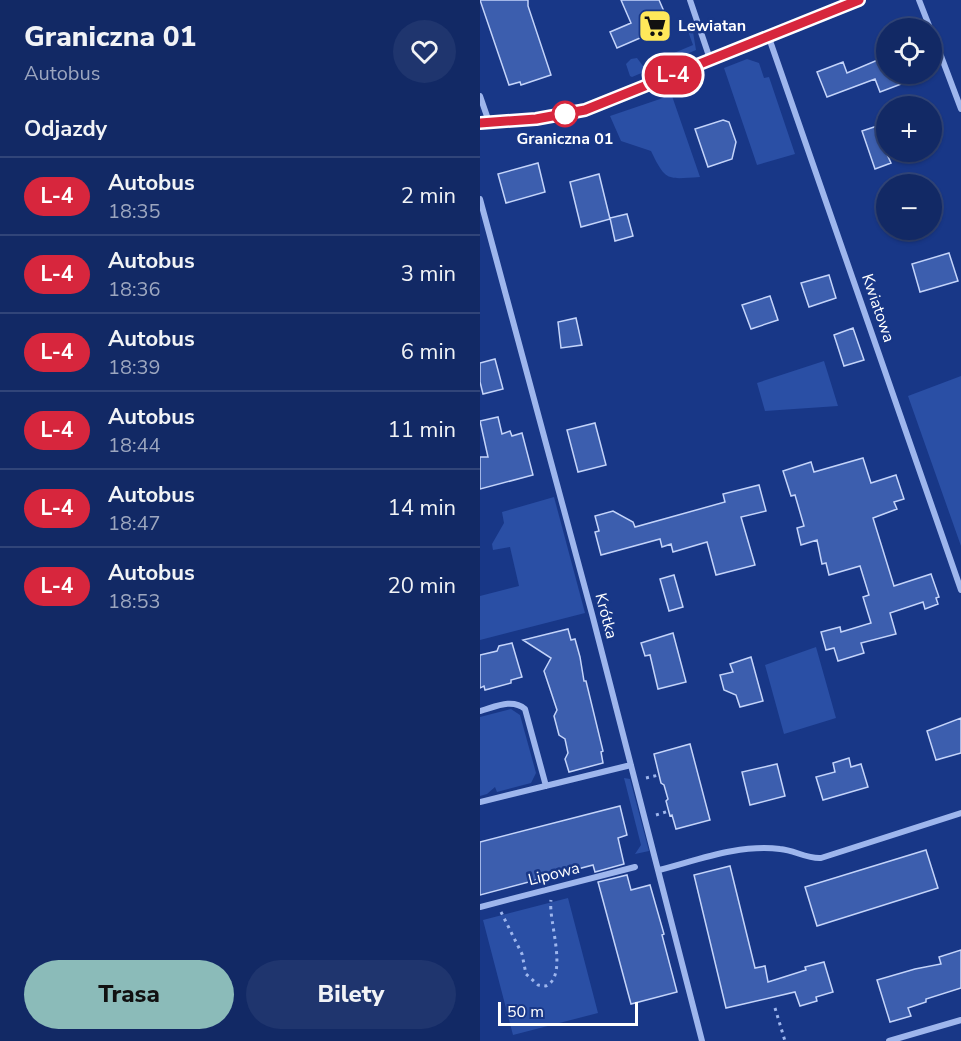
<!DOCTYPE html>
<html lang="pl">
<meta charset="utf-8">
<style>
:root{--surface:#122965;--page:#1f356e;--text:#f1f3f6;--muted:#9ca6bf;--line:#314579;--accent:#8bbbb9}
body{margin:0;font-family:"Nunito Sans",sans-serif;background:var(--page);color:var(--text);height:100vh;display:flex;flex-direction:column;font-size:22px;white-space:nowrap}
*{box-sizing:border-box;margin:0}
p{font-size:20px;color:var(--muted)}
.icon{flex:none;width:33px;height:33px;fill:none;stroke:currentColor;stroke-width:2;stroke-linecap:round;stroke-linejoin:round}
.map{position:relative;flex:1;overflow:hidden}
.panel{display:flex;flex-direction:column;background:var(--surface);width:480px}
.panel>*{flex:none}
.badge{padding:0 12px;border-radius:20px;font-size:21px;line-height:39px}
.tools{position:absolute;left:396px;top:18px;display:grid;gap:12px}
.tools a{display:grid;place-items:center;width:66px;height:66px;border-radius:50%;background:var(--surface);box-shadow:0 2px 4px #0004,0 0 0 2px var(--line);font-size:30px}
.scale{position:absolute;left:18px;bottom:15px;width:140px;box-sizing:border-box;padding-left:6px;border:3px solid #fff;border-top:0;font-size:16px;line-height:21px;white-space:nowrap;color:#fff;-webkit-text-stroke:4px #183787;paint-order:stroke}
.map>.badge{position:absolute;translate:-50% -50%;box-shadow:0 0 0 3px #fff}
h2{padding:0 24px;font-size:22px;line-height:54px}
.round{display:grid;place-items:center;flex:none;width:63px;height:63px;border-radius:32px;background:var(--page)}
.headline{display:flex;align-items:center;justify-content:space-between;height:102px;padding:0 24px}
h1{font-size:28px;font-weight:800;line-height:45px}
.primary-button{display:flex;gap:12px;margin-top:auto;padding:12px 24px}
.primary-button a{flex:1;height:69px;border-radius:36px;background:var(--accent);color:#111;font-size:24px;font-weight:800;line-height:69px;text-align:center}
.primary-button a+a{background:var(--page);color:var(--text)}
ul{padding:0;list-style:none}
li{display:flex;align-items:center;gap:18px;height:78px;padding:0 24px;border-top:2px solid var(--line)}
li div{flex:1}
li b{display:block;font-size:22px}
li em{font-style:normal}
li .badge{min-width:66px;font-weight:700;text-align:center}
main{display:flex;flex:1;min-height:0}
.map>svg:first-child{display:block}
.green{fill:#2a4fa5}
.building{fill:#3c5eae;stroke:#c4d4fa;stroke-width:1.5}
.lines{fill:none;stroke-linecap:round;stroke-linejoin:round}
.path{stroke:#9eb6ed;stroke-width:3;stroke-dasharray:3 4.5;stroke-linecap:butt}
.street{stroke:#9eb6ed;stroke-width:6}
.line-casing{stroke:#fff;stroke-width:14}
.line{stroke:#d7263d;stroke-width:9}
.stop-dot{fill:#fff;stroke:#d7263d;stroke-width:3}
.labels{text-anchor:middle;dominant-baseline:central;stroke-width:5;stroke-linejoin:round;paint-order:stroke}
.poi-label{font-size:16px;font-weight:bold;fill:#fff;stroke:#183787;text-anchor:start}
.stop-label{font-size:16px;font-weight:bold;fill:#fff;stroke:#183787}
.street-label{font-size:16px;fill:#fff;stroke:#183787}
</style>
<main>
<section class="panel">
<div class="headline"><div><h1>Graniczna 01</h1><p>Autobus</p></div><a class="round"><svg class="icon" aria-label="heart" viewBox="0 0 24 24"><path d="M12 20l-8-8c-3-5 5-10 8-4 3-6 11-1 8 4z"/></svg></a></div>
<h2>Odjazdy</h2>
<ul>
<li><span class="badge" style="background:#d7263d;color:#fff">L-4</span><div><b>Autobus</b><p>18:35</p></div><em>2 min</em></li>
<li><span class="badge" style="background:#d7263d;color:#fff">L-4</span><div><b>Autobus</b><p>18:36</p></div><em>3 min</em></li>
<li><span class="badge" style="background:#d7263d;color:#fff">L-4</span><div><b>Autobus</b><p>18:39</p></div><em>6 min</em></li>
<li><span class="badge" style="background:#d7263d;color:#fff">L-4</span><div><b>Autobus</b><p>18:44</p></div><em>11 min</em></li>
<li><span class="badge" style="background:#d7263d;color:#fff">L-4</span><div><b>Autobus</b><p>18:47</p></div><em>14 min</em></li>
<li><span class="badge" style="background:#d7263d;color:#fff">L-4</span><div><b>Autobus</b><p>18:53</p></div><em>20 min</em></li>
</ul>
<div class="primary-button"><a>Trasa</a><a>Bilety</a></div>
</section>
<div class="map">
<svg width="481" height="1041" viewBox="0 0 481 1041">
<rect width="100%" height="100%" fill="#183787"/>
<path class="green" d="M208 31 213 32 216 50 152 77 150 76 146 64 151 59 157 58 163 66 213 45Z
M267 59 279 63 284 78 289 77 315 154 277 165 244 68Z
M189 91 192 96 220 177C187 179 186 182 171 151L141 141 130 116 180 99 186 96Z
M344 361 358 406 285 411 277 383Z
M481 376V546L428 396Z
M74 497 105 613 0 640V596L39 586 30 547 13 550 12 544 24 523 22 512Z
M336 647 356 718 304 734 285 665Z
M31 709 40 715 56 773 51 783 17 792 15 787 7 794 0 796V717Z
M144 778 150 779 169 851 155 854 161 845Z
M88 898 118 1013 33 1035 3 920Z"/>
<path class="building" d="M0 0H48V6L71 75 41 85 40 82 29 85Z
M141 0H179L190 25 137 48 130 32 151 23Z
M400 59 406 74H445V75L400 92 395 79 347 97 337 72 363 62 367 73Z
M243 120 249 122 256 142 252 159 228 167 215 129Z
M406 123V152L411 163 395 169 382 131Z
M58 163 65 192 26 203 18 174Z
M119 174 130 219 101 227 90 182Z
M147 214 153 236 135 241 130 218Z
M469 253 478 281 440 292 432 264Z
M349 275 356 298 329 307 321 283Z
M290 296 298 320 271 329 262 305Z
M96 318 102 345 81 348 78 322Z
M373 328 384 360 364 366 354 335Z
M15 359 23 389 3 394 0 382V363Z
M18 417 22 434 30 431 32 436 42 433 53 475 0 489V457H8L0 421Z
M115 423 126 465 98 472 87 430Z
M383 458 391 483 416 475 424 499 414 502 417 509 393 518 414 586 451 574 459 597 456 598 458 604 445 609 443 602 410 613 416 634 381 643 384 653 358 661 354 648 346 650 341 632 360 627 361 632 391 623 383 597 389 595 380 566 349 575 346 563 342 564 337 540 321 545 317 528 324 526 315 495 311 496 303 471 331 462 334 472Z
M279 485 286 511 261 517 275 565 236 575 227 542 193 552 191 544 182 547 180 539 121 555 115 532 119 531 115 516 133 511 153 522 155 527 245 502 243 494Z
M194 575 203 607 189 611 180 579Z
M88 629 91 640 95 639 100 657 104 681H106L123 751 121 752 123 763 89 772 85 759 88 753 85 739 79 735 74 716 77 710 64 671 71 658 43 640Z
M193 633 206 682 178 689 170 655 165 656 161 643Z
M32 643 42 677 31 680V683L5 690 4 686 0 688V655L17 651 19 646Z
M271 657 283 701 260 707 256 695 244 690 240 675 253 672 250 664Z
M481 718V753L456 760 447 731Z
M210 744 230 820 196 829 192 815 190 816 186 801 188 799 184 785 181 783 174 754Z
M369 758 371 767 381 764 388 787 343 800 336 777 355 772 353 763Z
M297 764 305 796 270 805 262 772Z
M140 806 147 835 138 838 144 864 115 872 113 865 0 895V842Z
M446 850 458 888 337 926 325 887Z
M250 866 275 968 285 966 288 982 326 970 325 967 344 962 353 992 336 997 337 1001 320 1006 315 992 246 1008 214 875Z
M147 875 151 890 170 885 184 934 182 935 197 992 151 1004 118 882Z
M481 950V988L446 999V1002L428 1008 431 1016 410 1022 397 980 435 969 461 964 459 957Z"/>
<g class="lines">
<path class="path" d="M166 778 179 775
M176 815 189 811
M21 912 42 954 46 974 58 985 66 986C89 975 68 921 71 900
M295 1008 305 1041"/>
<path class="street" d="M210 0 230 59
M439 0 450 28
M452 32 481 109
M288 35 481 590
M0 96 9 122
M0 123 56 119 105 110 379 0
M0 199 112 614 222 1041
M0 711C15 707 32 698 45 709L66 786
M0 802 151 765
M179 870C218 860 259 844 300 849 314 850 327 859 341 858L481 813
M0 907 155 867
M409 1041 481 1020"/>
</g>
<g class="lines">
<g class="line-casing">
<path id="line" d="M0 123 56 119 105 110 379 0"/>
</g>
<use href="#line" class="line"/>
</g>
<defs>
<g id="supermarket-square" transform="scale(1.725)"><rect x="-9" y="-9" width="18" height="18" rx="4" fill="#ffe85a" stroke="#183787"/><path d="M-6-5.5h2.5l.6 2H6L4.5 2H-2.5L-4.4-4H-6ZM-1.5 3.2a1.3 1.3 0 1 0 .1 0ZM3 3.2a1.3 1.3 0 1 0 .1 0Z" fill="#111"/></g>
</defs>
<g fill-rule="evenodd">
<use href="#supermarket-square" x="175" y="26"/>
</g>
<circle class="stop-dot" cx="85" cy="114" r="12"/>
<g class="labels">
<g class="poi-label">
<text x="198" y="26">Lewiatan</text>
</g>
<g class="stop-label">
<text x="85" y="139">Graniczna 01</text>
</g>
<g class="street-label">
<text transform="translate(398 308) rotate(71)">Kwiatowa</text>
<text transform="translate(126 616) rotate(75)">Krótka</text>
<text transform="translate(74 874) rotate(-14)">Lipowa</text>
</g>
</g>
</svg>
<div class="tools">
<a><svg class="icon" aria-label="locate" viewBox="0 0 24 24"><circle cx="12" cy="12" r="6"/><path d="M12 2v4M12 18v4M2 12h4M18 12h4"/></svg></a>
<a>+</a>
<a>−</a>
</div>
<div class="scale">50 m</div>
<b class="badge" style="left:193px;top:75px;background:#d7263d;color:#fff">L-4</b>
</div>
</main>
